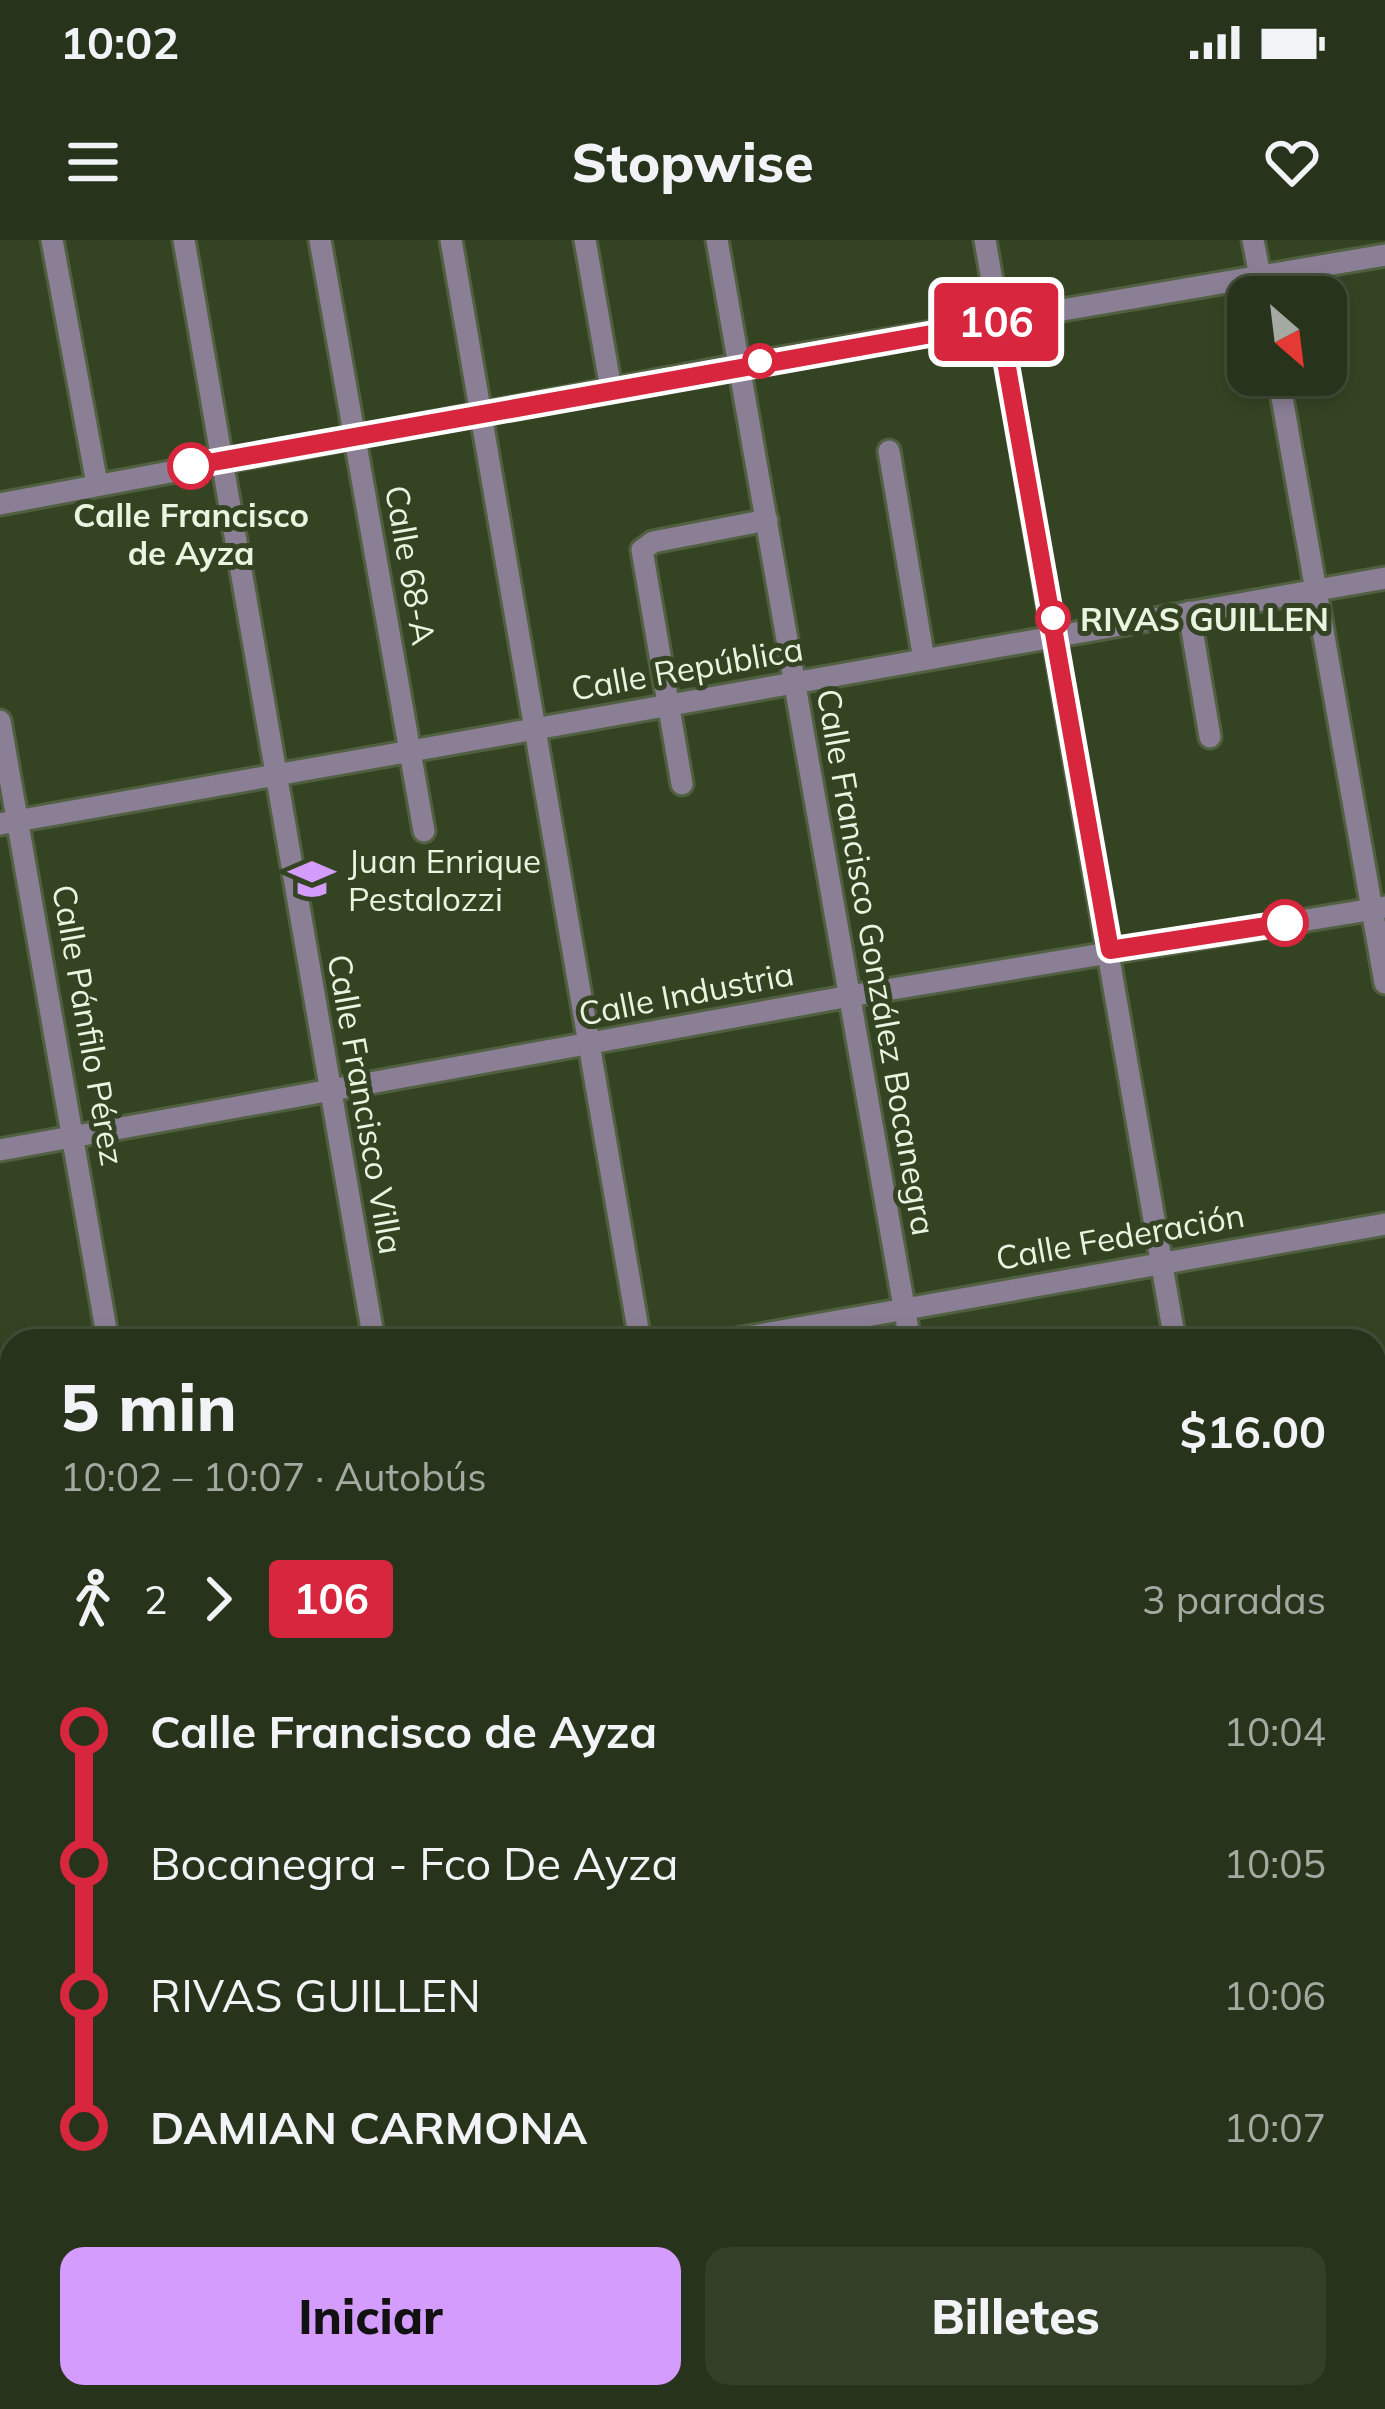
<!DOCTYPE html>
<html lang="es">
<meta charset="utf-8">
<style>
:root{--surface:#27331a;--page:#333f27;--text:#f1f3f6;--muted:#a4aaa2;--line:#434e39;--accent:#d49cfc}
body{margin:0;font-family:Mulish,sans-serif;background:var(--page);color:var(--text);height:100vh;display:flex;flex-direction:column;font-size:45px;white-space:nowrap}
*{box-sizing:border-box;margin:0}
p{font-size:39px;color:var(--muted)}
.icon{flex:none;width:66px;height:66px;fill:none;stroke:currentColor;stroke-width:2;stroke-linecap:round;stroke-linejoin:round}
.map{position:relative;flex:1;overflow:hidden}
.details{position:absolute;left:0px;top:1089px;width:1386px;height:1080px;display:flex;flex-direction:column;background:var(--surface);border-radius:36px 36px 0 0;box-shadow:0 6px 18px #0003,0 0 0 3px var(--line)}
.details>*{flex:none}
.badge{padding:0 24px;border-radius:9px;font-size:42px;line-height:78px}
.needle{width:78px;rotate:152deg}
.controls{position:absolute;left:1227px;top:36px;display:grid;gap:24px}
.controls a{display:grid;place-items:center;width:120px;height:120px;border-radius:24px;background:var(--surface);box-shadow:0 6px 18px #0003,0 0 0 3px var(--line);font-size:60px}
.map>.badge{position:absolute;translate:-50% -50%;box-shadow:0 0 0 6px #fff}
.legs{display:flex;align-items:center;gap:18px;height:132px;padding:0 60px;font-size:39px}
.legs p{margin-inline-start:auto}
.summary{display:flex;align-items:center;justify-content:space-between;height:204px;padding:0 60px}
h1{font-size:66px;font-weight:800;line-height:90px}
.primary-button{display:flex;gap:24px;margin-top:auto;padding:24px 60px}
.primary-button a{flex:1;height:138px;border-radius:24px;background:var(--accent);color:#111;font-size:48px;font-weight:800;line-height:138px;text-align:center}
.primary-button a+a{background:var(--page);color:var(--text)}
ul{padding:0 60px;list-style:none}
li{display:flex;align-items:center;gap:42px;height:132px;font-size:45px}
li i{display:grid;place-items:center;width:18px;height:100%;margin:0 15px;background:currentColor}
li i::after{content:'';width:30px;height:30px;margin:-15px;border:9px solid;border-radius:50%;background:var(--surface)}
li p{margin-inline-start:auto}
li:first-child i{background:linear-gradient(#0000 50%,currentColor 0)}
li:last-child i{background:linear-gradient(currentColor 50%,#0000 0)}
.status{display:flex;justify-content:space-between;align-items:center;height:84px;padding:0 60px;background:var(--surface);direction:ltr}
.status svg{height:33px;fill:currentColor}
header{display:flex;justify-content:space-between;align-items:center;height:156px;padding:0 60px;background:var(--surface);font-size:54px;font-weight:800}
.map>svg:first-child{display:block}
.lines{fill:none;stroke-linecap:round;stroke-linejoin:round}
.minor-casing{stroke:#516041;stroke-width:27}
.minor{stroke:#8b7f95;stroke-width:21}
.line-1-casing{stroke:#fff;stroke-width:27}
.line-1{stroke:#d7263d;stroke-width:18}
.stop-1-dot{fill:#fff;stroke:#d7263d;stroke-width:6}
.labels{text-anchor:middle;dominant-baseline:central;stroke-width:10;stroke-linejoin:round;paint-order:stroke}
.stop-label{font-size:33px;font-weight:bold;fill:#eaf5e1;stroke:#344423}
.street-label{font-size:33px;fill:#eaf5e1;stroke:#344423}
.poi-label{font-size:33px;fill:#eaf5e1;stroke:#344423;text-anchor:start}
</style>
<div class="status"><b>10:02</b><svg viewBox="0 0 49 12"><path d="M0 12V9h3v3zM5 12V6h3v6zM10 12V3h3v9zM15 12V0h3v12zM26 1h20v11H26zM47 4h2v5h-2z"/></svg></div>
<header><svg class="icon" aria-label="menu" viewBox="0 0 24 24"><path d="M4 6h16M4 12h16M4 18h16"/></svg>Stopwise<svg class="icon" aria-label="heart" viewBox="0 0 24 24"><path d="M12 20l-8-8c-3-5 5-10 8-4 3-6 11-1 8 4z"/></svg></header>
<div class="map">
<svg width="1385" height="2169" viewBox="0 0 1385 2169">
<rect width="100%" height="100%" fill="#344423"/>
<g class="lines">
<g class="minor-casing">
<path id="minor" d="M52 0 97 244
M184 0 374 1101
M320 0 424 591
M451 0 640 1101
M585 0 611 149
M717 0 910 1101
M985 0 1175 1101
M1253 0 1264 57
M1278 135 1385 743
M889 211 924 420
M0 264 739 125 1385 15
M1189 372 1210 497
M0 481 108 1101
M682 544 642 310 653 302 767 280
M0 584 1385 338
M0 910 850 756 1385 667
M725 1101 1385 984
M0 1230 12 1228
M1374 1312 1385 1310
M0 1562 12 1560
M1374 1633 1385 1631
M0 1881 12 1879
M1374 1957 1385 1955
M0 2064 12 2135
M16 2157 18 2169
M549 2157 551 2169
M817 2157 819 2169
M1355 2157 1358 2169
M200 2169 267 2157
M1093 2169 1159 2157"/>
</g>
<use href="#minor" class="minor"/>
</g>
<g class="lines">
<g class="line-1-casing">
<path id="line-1" d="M191 226 999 82 1110 710 1285 683"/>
</g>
<use href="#line-1" class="line-1"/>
</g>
<defs>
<g id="school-bare" transform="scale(3.6)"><path d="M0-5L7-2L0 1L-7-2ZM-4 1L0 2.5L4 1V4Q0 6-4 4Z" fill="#d49cfc" stroke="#344423" stroke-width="2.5" paint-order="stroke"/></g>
</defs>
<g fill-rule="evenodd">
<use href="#school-bare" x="312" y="639"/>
</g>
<g class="stop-1-dot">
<circle cx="760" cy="121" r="15"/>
<circle cx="191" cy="226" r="21"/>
<circle cx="1053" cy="378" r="15"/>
<circle cx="1285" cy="683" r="21"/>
</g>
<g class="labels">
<g class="stop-label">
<text x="191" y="274">Calle Francisco<tspan x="191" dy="38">de Ayza</tspan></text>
<text x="1080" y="378" text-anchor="start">RIVAS GUILLEN</text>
</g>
<g class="street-label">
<text transform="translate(411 325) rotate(80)">Calle 68-A</text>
<text transform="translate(687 428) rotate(-10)">Calle República</text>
<text transform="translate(877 722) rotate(80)">Calle Francisco González Bocanegra</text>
<text transform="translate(686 753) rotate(-11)">Calle Industria</text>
<text transform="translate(89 785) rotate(80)">Calle Pánfilo Pérez</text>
<text transform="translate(366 864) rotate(80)">Calle Francisco Villa</text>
<text transform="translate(1120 996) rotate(-10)">Calle Federación</text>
</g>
<g class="poi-label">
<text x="348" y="620">Juan Enrique<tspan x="348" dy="38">Pestalozzi</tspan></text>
</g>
</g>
</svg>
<div class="controls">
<a><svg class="needle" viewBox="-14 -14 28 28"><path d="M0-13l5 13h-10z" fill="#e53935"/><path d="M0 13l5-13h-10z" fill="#a4aaa2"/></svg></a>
</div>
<b class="badge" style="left:996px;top:82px;background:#d7263d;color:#fff">106</b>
<section class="details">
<div class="summary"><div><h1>5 min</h1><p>10:02 – 10:07 · Autobús</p></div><b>$16.00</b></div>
<div class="legs"><svg class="icon" aria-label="walk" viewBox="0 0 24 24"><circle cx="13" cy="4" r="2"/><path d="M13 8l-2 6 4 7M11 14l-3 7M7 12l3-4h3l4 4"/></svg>2<svg class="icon" aria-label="forward" viewBox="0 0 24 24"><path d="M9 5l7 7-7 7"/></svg><b class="badge" style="background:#d7263d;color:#fff">106</b><p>3 paradas</p></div>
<ul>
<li><i style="color:#d7263d"></i><b>Calle Francisco de Ayza</b><p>10:04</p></li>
<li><i style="color:#d7263d"></i><span>Bocanegra - Fco De Ayza</span><p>10:05</p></li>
<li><i style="color:#d7263d"></i><span>RIVAS GUILLEN</span><p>10:06</p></li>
<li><i style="color:#d7263d"></i><b>DAMIAN CARMONA</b><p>10:07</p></li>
</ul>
<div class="primary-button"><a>Iniciar</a><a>Billetes</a></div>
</section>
</div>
